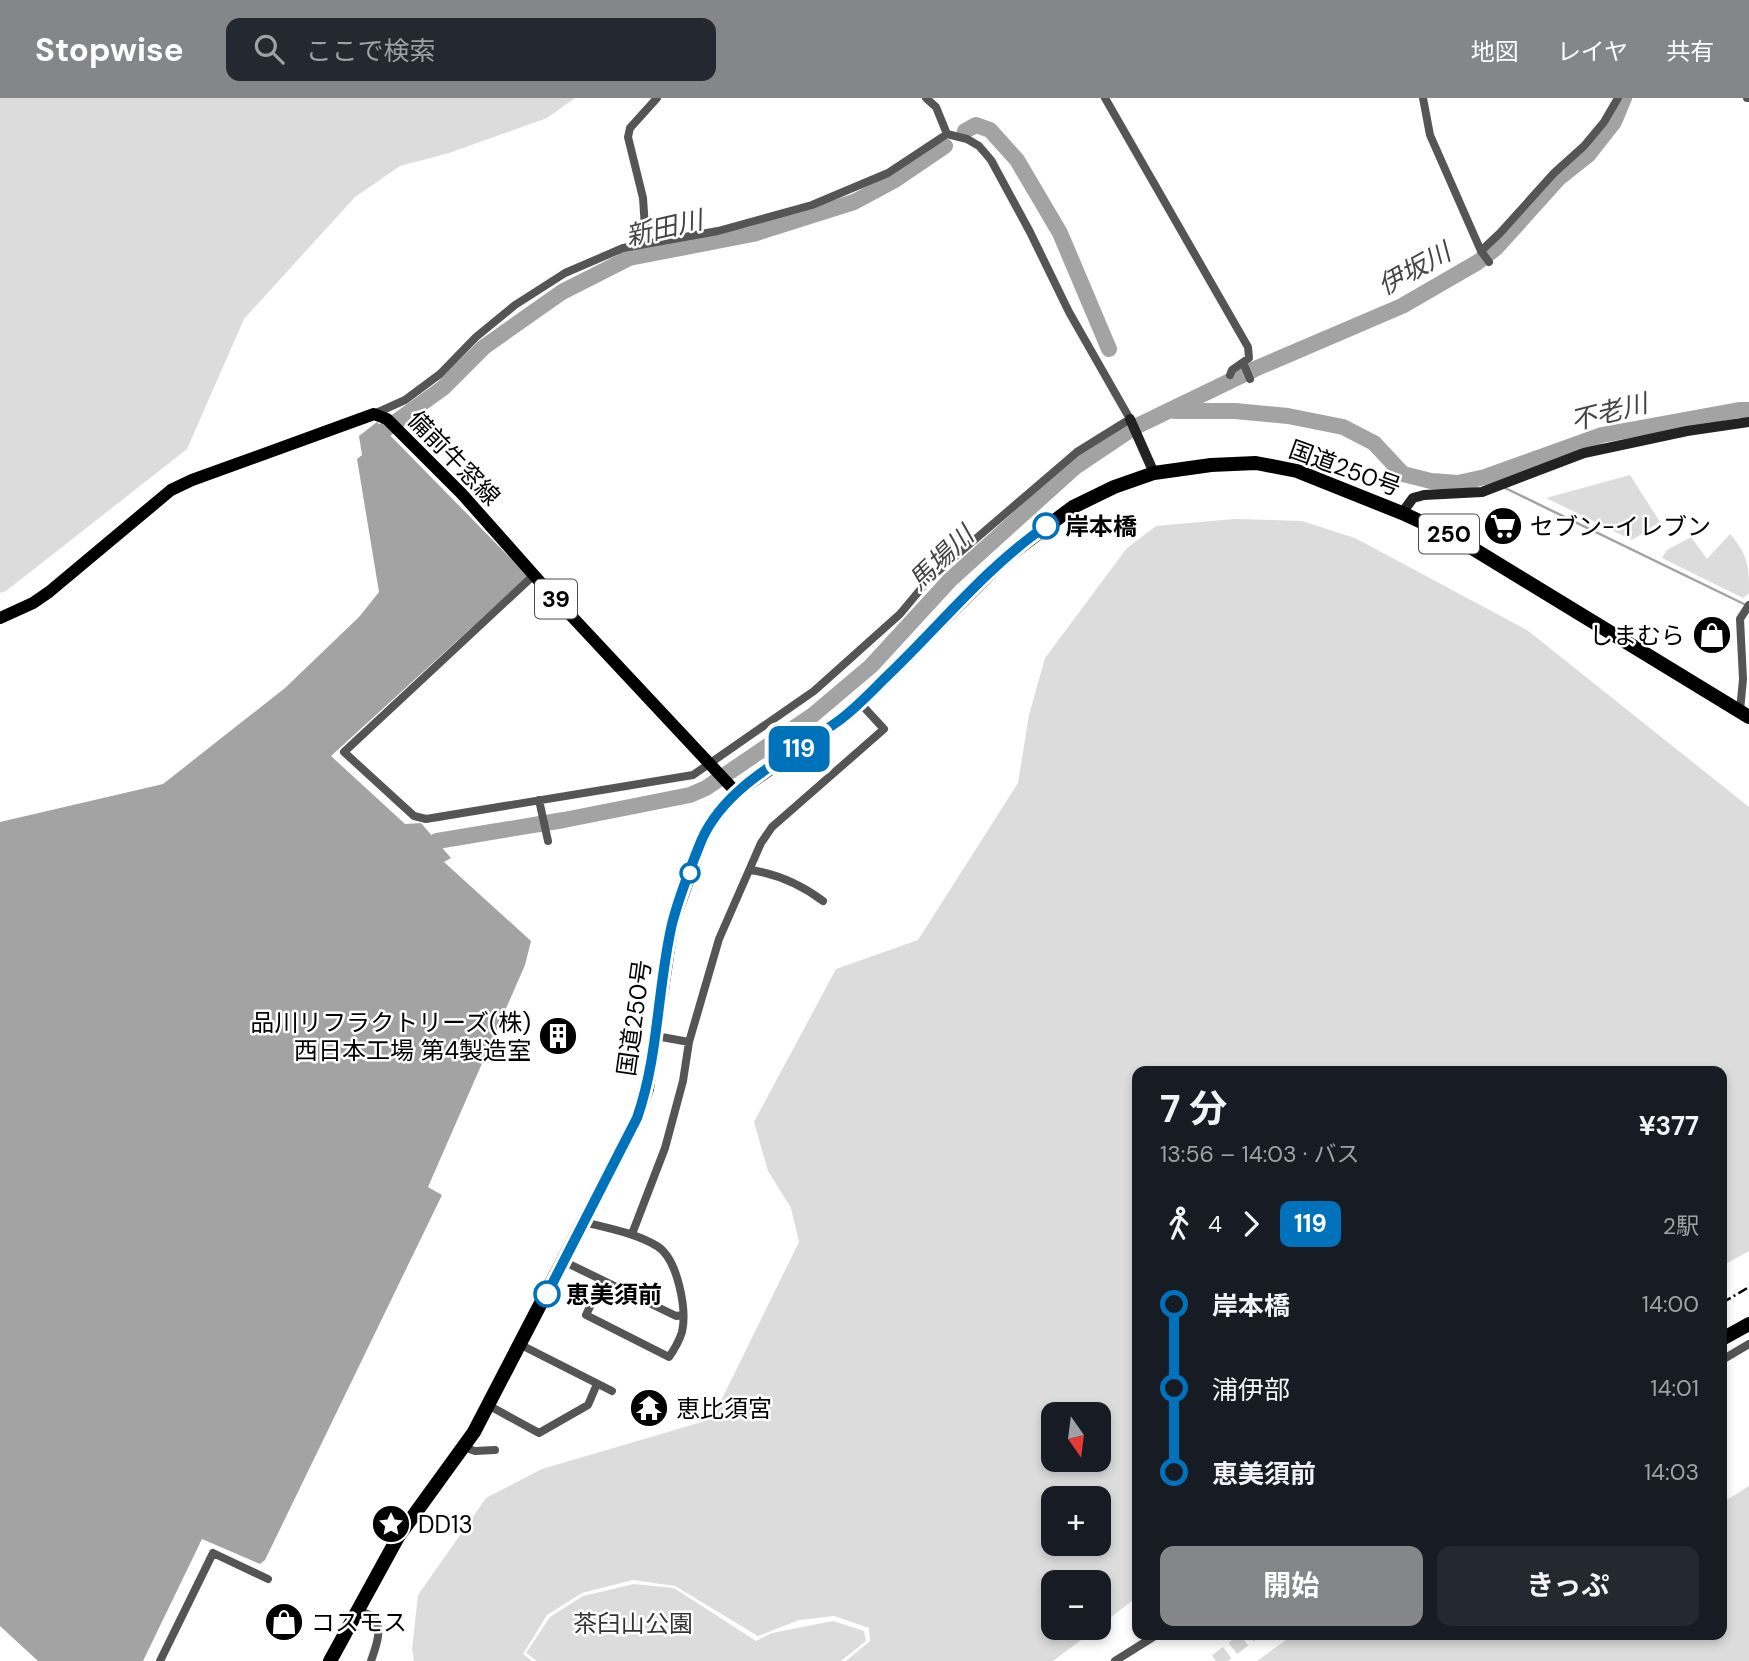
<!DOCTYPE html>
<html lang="ja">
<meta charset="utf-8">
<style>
:root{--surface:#171b24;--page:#242831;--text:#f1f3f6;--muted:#9ea1a6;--accent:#858687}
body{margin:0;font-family:"DM Sans","Noto Sans JP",sans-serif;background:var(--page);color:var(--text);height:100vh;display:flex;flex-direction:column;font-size:26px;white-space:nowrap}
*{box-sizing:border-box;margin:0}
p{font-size:23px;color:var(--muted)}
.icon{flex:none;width:38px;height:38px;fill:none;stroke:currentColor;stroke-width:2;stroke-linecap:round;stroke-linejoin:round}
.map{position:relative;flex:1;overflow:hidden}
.details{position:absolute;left:1132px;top:968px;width:595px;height:574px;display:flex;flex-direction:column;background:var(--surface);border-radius:14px;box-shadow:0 4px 10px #0003}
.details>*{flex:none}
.badge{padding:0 14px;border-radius:10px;font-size:24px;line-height:46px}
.needle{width:46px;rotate:166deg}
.buttons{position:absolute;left:1041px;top:1304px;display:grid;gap:14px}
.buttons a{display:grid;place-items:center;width:70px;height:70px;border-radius:14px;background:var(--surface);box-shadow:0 4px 10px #0003;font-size:35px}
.map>.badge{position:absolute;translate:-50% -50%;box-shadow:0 0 0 4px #fff}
.legs{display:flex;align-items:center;gap:10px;height:77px;padding:0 28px;font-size:23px}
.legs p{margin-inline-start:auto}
.headline{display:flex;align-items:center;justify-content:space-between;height:119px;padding:0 28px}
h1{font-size:38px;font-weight:700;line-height:52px}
.primary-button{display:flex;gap:14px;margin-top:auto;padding:14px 28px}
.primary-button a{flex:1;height:80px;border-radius:14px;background:var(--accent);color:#fff;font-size:28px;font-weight:700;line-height:80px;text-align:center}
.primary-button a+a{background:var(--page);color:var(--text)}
ul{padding:0 28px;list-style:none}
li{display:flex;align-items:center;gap:24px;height:84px;font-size:26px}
li i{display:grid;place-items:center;width:10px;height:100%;margin:0 9px;background:currentColor}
li i::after{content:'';width:18px;height:18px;margin:-9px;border:5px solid;border-radius:50%;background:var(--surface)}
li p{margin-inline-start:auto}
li:first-child i{background:linear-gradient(#0000 50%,currentColor 0)}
li:last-child i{background:linear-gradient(currentColor 50%,#0000 0)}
header{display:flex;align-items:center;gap:42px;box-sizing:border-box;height:98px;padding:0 35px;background:var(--accent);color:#fff}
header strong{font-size:33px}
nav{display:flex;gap:38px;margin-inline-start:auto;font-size:24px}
.search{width:490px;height:63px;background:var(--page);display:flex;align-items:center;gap:18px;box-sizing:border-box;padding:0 24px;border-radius:14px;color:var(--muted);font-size:26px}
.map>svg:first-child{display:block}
.green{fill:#dcdcdc;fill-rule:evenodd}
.water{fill:#a3a3a3}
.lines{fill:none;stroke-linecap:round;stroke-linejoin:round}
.stream{stroke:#a3a3a3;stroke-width:2.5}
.river{stroke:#a3a3a3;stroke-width:16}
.highway-tunnel{stroke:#d9d9d9;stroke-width:14;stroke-dasharray:14 7;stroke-linecap:butt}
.street{stroke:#555;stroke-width:8}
.secondary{stroke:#222;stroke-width:10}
.primary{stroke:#000;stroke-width:12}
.highway{stroke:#000;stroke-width:14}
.rail{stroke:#000;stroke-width:2.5;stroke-dasharray:10 3.5 2 3.5;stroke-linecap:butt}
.line-1-casing{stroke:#fff;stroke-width:16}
.line-1{stroke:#0072bc;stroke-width:10}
.stop-1-dot{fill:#fff;stroke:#0072bc;stroke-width:3.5}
.labels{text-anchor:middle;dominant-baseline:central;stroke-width:5;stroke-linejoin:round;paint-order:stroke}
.shield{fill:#fff;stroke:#4c4c4c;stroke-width:2}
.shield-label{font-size:23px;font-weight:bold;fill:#000}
.street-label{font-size:24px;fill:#000;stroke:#fff}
.stop-label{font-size:24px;font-weight:bold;fill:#000;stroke:#fff;text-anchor:start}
.poi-label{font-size:24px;fill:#000;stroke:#fff;text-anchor:start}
.park-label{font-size:24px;fill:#333;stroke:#fff}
.water-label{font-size:26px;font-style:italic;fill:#444;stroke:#fff}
</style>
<header>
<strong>Stopwise</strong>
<div class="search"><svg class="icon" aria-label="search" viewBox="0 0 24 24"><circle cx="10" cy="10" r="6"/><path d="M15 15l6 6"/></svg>ここで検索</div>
<nav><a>地図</a><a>レイヤ</a><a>共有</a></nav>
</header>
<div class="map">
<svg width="1749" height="1563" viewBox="0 0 1749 1563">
<rect width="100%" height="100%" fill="#fff"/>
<path class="green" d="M0 0H575L547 20 449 55 400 68 355 99 244 221 187 351 6 493 0 495Z
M1630 377 1660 424 1632 442 1546 400Z
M1234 421 1302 423 1355 440 1527 532 1749 709V1153L1722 1168V973H1138L1137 1501 1132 1503 1099 1528V1484H1054V1530H1097L1053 1563H846L870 1543 869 1530 834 1518 799 1522 758 1538 675 1488 633 1482 582 1495 547 1517 523 1556 532 1563H414L412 1551 418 1497 486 1400 542 1371 712 1321 799 1144 791 1110 768 1073 754 1024 836 871 918 842 1018 685 1029 617 1045 560 1127 450 1156 428ZM1099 1316V1362H1054V1316ZM1054 1400H1099V1446H1054Z
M1730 436C1748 457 1749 468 1749 495L1743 500 1662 460 1667 452 1691 439 1707 461Z
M1749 1388V1563H1257L1293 1537 1722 1536V1405Z
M634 1486 674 1490 756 1543 772 1535 833 1523 864 1533 866 1543 841 1563H537L526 1555 550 1519 583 1498Z"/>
<path class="water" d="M377 324 528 478 331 658 405 726 421 725 451 760 444 764 531 843 525 867 428 1089 442 1097 265 1462 260 1466 202 1441 143 1563H38L0 1528V724L163 686 285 590 359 519 379 494 357 361 362 357 359 338Z"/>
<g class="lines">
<path class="stream" d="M1485 379 1494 384
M1503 389 1746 507"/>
<path class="river" d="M965 33 976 27 990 32 1017 62 1060 135 1109 251
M1175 313H1235L1288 318 1343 329 1374 345 1403 376 1431 383 1458 385 1485 379 1602 337 1739 312H1749
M386 331 443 290 484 249 562 194 629 160 753 136 854 104 895 82 945 48
M437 743 564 722 690 697 706 690 813 617 871 568 950 482 1075 369 1133 330 1257 270 1402 208 1478 164 1496 150 1559 80 1588 57 1614 24 1624 0"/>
<path class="highway-tunnel" d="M1216 1563 1252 1536"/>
<path class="street" d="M926 0 936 9 947 36
M1105 0 1248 249 1249 260 1232 272 1230 277
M1423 0 1430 37 1481 153 1489 164
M1747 0H1749
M646 145 643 100 628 39 630 30 657 0
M1481 153 1500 135 1554 75 1584 48 1604 24 1618 0
M1245 269 1250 281
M374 316 405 302 440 276 476 239 515 207 565 175 623 150 718 133 812 107 888 75 947 36 967 41 979 48 991 62 1030 134 1069 214 1130 321 1077 354 930 480 900 516 814 593 693 677 426 721 414 718 344 654 534 477
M1740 613 1743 581 1740 521 1749 507
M539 702 548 743
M750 772C778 776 800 786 823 803
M656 938 689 944
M584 1124C608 1130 635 1135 657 1148 678 1161 687 1212 682 1234 679 1243 674 1252 669 1259L586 1217 602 1183
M632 1136 665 1050 683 983 689 944 719 841 761 745 772 729 884 631 860 605
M563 1163 676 1218 683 1217
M521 1247 612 1293
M1722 1262 1749 1246
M488 1307 539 1335 588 1307 597 1286
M463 1349 475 1353 495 1352
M357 1512C362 1514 370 1516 373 1519 384 1530 375 1551 371 1563
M160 1563 213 1455 268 1481
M1115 1563 1158 1536"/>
<path class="secondary" d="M1130 321 1154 375
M1402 415 1413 400 1424 397 1482 394 1584 355 1687 333 1749 324"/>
<path class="primary" d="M0 520 33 505 49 494 171 392 192 382 374 316 387 321 462 396 548 493 736 694"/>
<path class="highway" d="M1722 1241 1749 1226
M330 1563 398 1439 474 1334 637 1020 647 991 672 825 702 741 712 723 736 694 840 622 860 605 1004 461 1073 409 1114 389 1154 375 1211 367 1256 365 1297 373 1402 415 1454 439 1749 619"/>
<path class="rail" d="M1722 1205 1749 1189
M385 1435 396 1418"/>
</g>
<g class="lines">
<g class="line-1-casing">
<path id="line-1" d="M547 1196 637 1020C659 957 657 891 672 826 679 798 691 768 702 741 727 686 790 658 837 624 854 612 869 596 884 581 938 530 985 470 1046 428"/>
</g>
<use href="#line-1" class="line-1"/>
</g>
<defs>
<g id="supermarket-disc" transform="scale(2.0125)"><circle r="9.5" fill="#000" stroke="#fff"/><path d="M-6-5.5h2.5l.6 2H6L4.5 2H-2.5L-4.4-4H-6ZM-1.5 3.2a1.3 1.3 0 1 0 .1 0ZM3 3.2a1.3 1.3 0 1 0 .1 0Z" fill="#fff"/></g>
<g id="shop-disc" transform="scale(2.0125)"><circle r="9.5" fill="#000" stroke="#fff"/><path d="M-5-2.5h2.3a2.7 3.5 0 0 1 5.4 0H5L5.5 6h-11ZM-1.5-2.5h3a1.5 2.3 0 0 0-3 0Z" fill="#fff"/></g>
<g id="building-disc" transform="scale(2.0125)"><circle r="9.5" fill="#000" stroke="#fff"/><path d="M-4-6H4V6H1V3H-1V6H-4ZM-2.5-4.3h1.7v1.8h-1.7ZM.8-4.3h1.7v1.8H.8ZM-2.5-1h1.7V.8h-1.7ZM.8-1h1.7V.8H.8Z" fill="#fff"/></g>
<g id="temple-disc" transform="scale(2.0125)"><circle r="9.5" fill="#000" stroke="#fff"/><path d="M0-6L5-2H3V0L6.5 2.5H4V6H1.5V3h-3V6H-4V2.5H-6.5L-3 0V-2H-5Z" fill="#fff"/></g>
<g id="sight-disc" transform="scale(2.0125)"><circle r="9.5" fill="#000" stroke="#fff"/><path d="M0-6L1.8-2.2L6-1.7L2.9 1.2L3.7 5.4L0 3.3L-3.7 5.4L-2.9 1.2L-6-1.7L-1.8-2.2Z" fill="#fff"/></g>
</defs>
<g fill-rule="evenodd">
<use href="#supermarket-disc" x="1503" y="428"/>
<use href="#shop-disc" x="1712" y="537"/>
<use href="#building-disc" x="558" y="938"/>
<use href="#temple-disc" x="649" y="1310"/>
<use href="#sight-disc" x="391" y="1426"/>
<use href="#shop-disc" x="284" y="1524"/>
</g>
<g class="stop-1-dot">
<circle cx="1046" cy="428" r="12"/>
<circle cx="690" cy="775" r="9"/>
<circle cx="547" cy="1196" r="12"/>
</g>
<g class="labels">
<g class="shield">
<rect x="1419" y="416.5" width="60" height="39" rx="5"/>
<rect x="535" y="481.5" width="42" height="39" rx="5"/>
</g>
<g class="shield-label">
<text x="1449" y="436">250</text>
<text x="556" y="501">39</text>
</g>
<g class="street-label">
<text transform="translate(454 360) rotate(46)">備前牛窓線</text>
<text transform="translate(1345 370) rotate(20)">国道250号</text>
<text transform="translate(634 920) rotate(-82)">国道250号</text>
</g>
<g class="stop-label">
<text x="1065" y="428">岸本橋</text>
<text x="566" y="1196">恵美須前</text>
</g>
<g class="poi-label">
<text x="1530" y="428">セブン-イレブン</text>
<text x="1685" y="537" text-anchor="end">しまむら</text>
<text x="531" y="924" text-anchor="end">品川リフラクトリーズ(株)<tspan x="531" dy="28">西日本工場 第4製造室</tspan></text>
<text x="676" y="1310">恵比須宮</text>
<text x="418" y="1426">DD13</text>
<text x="311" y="1524">コスモス</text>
</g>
<g class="park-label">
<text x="633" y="1525">茶臼山公園</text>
</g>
<g class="water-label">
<text transform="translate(664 130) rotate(-13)">新田川</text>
<text transform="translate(1414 171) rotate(-29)">伊坂川</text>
<text transform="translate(1609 314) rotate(-14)">不老川</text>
<text transform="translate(941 460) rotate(-44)">馬場川</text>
</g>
</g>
</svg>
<div class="buttons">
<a><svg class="needle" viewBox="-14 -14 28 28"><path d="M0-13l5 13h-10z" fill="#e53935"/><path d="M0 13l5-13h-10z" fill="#9ea1a6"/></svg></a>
<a>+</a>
<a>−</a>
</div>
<b class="badge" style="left:799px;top:651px;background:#0072bc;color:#fff">119</b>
<section class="details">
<div class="headline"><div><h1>7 分</h1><p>13:56 – 14:03 · バス</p></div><b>¥377</b></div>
<div class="legs"><svg class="icon" aria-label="walk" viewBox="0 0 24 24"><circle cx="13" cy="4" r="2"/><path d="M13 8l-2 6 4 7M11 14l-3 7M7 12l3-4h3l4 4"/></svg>4<svg class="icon" aria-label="forward" viewBox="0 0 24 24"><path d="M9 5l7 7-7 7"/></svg><b class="badge" style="background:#0072bc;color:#fff">119</b><p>2駅</p></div>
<ul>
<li><i style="color:#0072bc"></i><b>岸本橋</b><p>14:00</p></li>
<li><i style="color:#0072bc"></i><span>浦伊部</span><p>14:01</p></li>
<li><i style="color:#0072bc"></i><b>恵美須前</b><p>14:03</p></li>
</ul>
<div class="primary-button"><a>開始</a><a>きっぷ</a></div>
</section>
</div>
